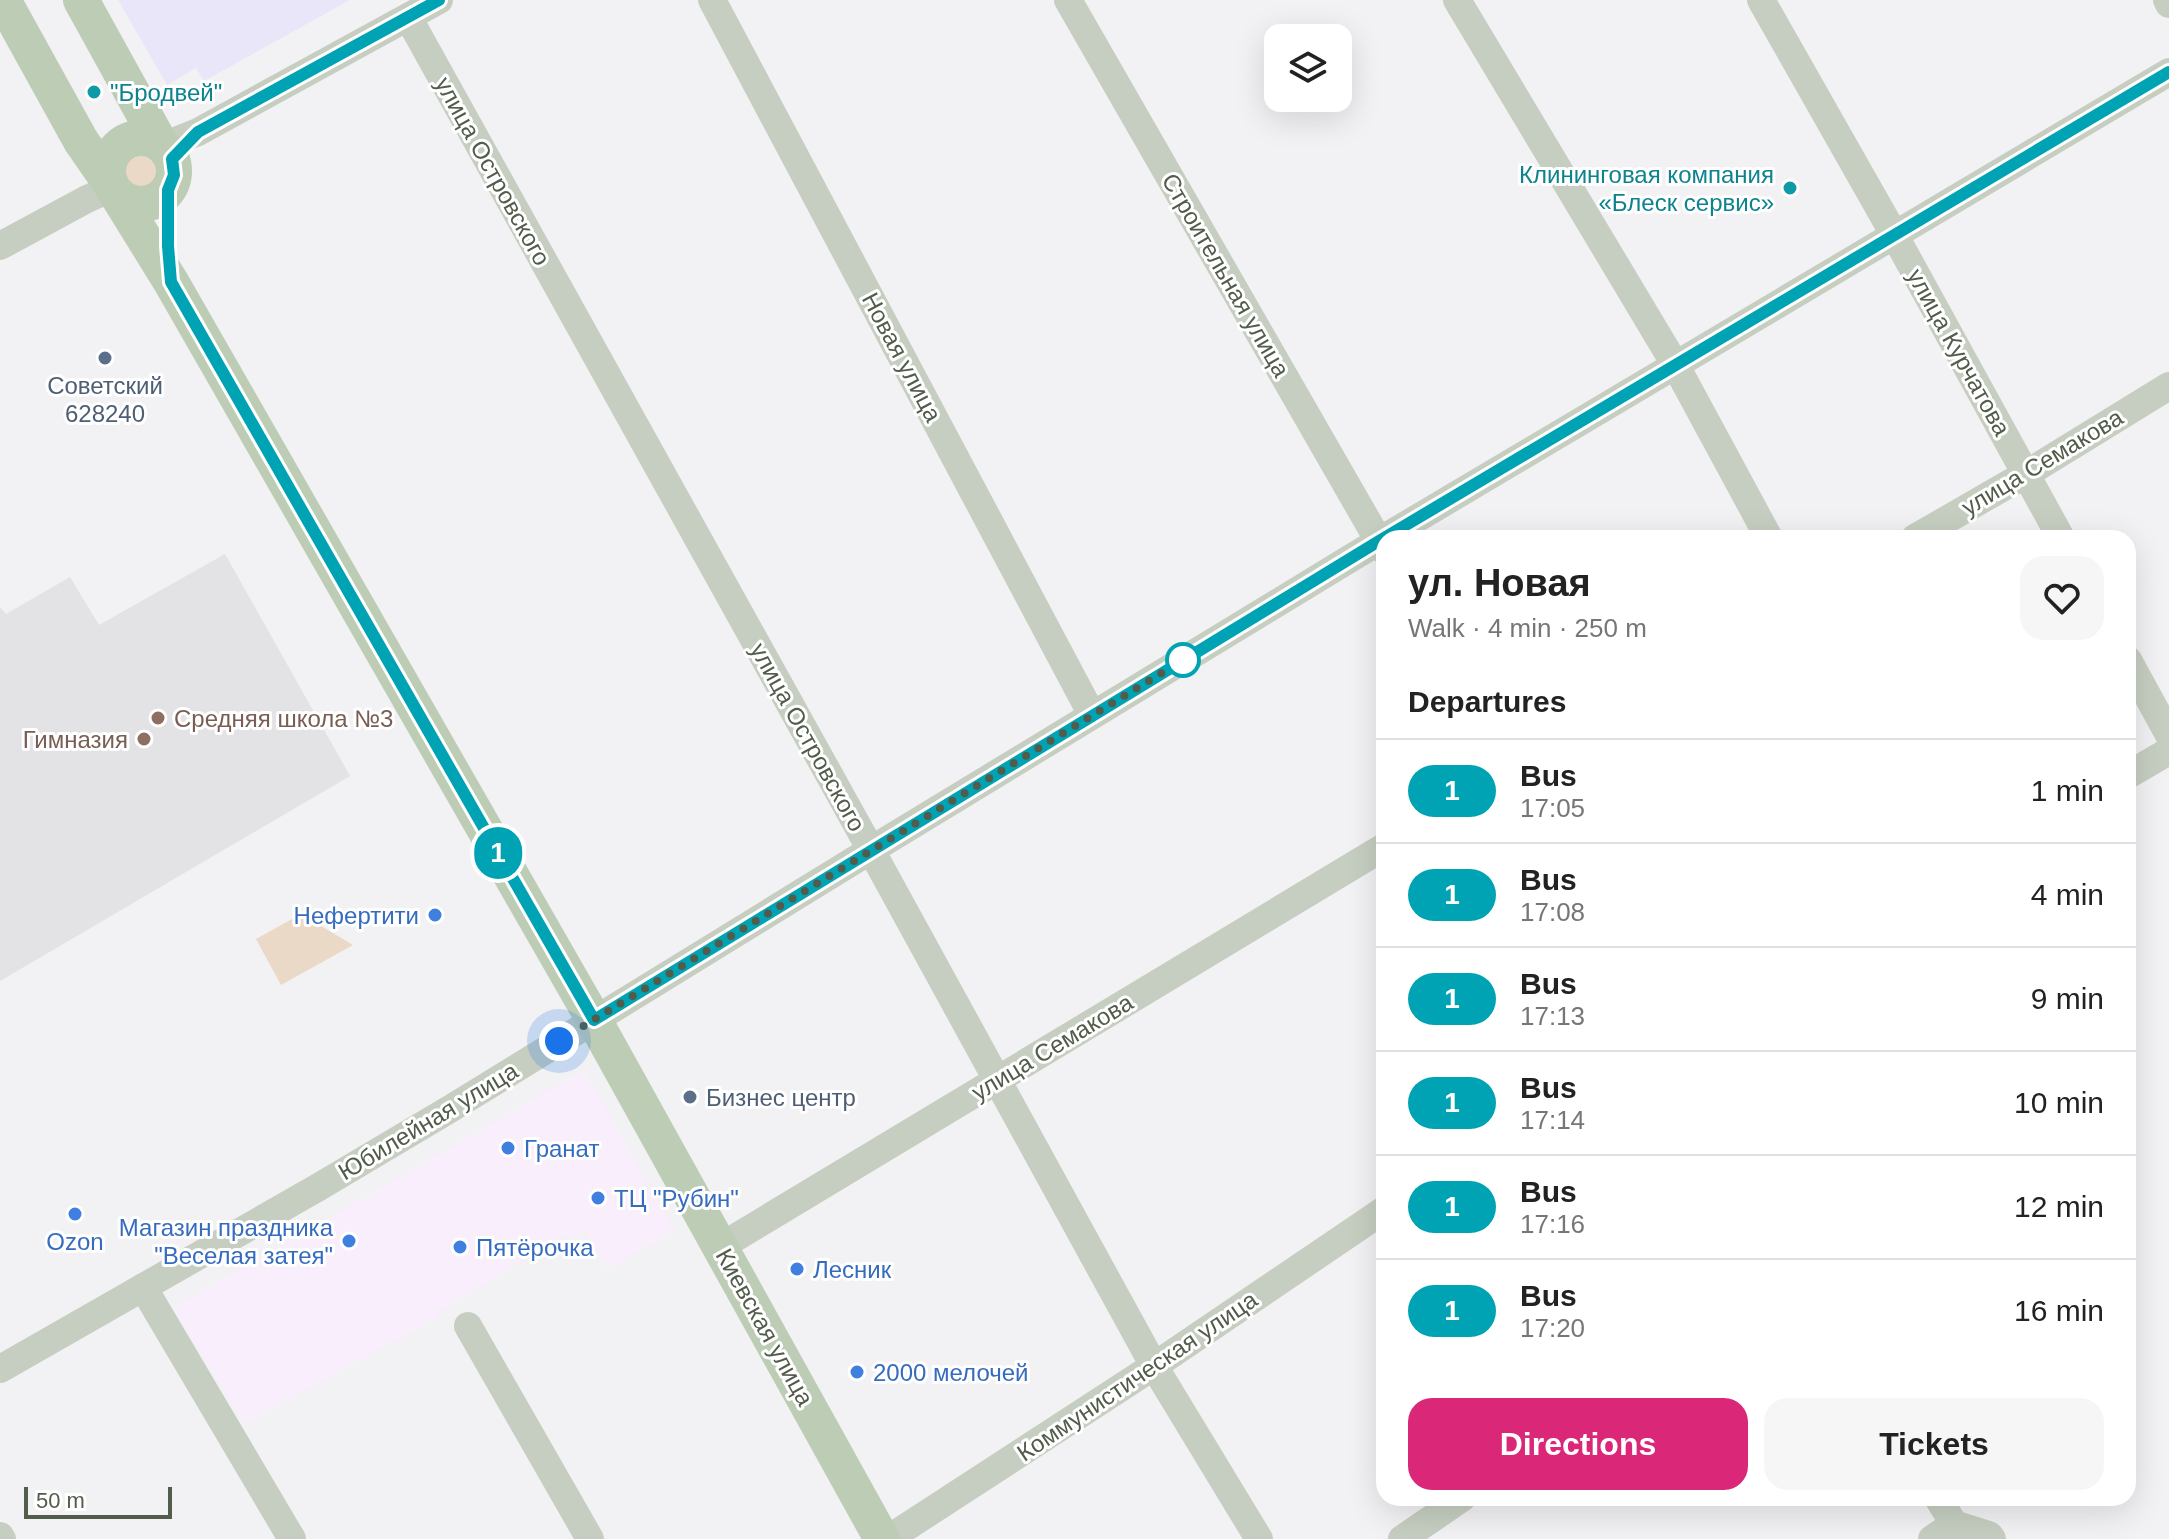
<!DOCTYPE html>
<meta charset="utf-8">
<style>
:root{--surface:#fff;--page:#f6f6f6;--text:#222;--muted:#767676;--line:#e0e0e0;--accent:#db2777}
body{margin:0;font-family:Arial,sans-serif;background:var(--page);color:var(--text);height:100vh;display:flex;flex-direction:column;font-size:30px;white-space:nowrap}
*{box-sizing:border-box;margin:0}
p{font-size:26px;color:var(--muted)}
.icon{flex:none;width:44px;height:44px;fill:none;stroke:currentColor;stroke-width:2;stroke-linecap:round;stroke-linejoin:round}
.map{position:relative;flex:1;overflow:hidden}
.drawer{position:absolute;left:1376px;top:530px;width:760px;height:976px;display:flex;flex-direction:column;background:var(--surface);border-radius:24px;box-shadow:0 8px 32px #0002}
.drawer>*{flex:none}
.badge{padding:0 16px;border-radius:26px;font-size:28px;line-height:52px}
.tools{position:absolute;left:1264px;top:24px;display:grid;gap:16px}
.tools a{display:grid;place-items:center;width:88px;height:88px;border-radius:16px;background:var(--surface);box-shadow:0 8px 32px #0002;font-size:40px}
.scale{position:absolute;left:24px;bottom:20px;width:148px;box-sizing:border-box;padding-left:8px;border:4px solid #525c4b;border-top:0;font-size:22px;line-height:28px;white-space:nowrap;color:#525c4b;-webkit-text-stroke:6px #fff;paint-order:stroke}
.you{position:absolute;width:40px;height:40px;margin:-20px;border:6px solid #fff;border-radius:50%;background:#1a73e8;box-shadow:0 0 0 12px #1a73e833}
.map>.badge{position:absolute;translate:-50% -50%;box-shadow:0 0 0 4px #fff}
h2{padding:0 32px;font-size:30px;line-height:72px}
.round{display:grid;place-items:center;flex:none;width:84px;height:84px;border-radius:24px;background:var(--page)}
.headline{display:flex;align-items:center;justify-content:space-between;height:136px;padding:0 32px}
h1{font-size:38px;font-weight:700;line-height:60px}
.primary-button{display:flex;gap:16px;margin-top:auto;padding:16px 32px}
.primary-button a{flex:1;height:92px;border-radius:24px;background:var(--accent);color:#fff;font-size:32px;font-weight:700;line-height:92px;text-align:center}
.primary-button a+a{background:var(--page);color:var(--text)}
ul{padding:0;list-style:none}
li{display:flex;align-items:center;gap:24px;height:104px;padding:0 32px;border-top:2px solid var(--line)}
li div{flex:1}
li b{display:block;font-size:30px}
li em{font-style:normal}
li .badge{min-width:88px;font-weight:700;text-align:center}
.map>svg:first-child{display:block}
.commercial{fill:#f9eefb}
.education{fill:#e3e2e4}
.medical{fill:#eae6f9}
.green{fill:#ead9c6}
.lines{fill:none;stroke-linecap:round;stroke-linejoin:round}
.minor{stroke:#c6cec1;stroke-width:28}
.major{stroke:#bdccb5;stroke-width:36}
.line-casing{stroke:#fff;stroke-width:18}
.line{stroke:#00a3b4;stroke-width:12}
.walk{stroke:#525c4b;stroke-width:8;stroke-dasharray:0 14.4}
.culture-dot{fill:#0f9aa8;stroke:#fff;stroke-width:3}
.service-dot{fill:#5c6f8a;stroke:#fff;stroke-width:3}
.stop-dot{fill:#fff;stroke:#00a3b4;stroke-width:4}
.education-dot{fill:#8d6e63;stroke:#fff;stroke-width:3}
.shop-dot{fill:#3f7fe0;stroke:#fff;stroke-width:3}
.labels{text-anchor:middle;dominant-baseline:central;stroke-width:6;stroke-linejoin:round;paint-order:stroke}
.culture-label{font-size:24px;fill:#0d838f;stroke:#fff;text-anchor:start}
.street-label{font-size:24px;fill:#525c4b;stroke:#fff}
.service-label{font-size:24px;fill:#4e5e75;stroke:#fff}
.education-label{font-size:24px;fill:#785e54;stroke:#fff;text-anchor:start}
.shop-label{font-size:24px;fill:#366cbe;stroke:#fff;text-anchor:start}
</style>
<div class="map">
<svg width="2169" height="1539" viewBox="0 0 2169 1539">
<rect width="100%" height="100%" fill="#f2f1f3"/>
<path class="commercial" d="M584 1070 675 1231 607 1270 586 1231 570 1240 567 1235 437 1313 439 1317 244 1424 173 1308Z"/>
<path class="education" d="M225 554 350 776 0 981V607L6 614 70 577 99 625Z"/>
<path class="medical" d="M118 0H350L204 81 196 68 167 85Z"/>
<path class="green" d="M123 171a18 18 0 1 1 36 0a18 18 0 1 1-36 0Z
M301 914 353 945 281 985 256 939Z"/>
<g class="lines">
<path class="minor" d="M712 0 1092 715
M1068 0 1384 550
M1457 0 1676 366 1769 538
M1761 0 1895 236 2061 538
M2167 0 2169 4
M408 17 871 850 1154 1366 1259 1539
M163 146 198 132 439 0
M0 246 87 199 112 188
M1915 538 2026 474 2169 386
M2128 660 2169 735
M2128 775 2169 751
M720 1247 1384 847
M143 1287 292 1539
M468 1326 590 1539
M0 1369 317 1188 450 1109 871 850 1379 541 2169 72
M1938 1498 1954 1524 1989 1535 1992 1539
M0 1536 2 1539
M888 1539 1154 1366 1384 1210
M1402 1539 1462 1498
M1932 1539 1954 1524"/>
<path class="major" d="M3 0 81 141 110 183
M81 0 161 145
M108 171a33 33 0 1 1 66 0a33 33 0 1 1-66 0Z
M116 193 171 282 594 1020 882 1539"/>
</g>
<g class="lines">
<g class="line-casing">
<path id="line" d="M439 0 198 132 172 159 174 175 168 190V246L171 282 594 1020 1379 541 2169 72"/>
</g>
<use href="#line" class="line"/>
<path class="walk" d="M559 1041 1183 660"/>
</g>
<g class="culture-dot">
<circle cx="94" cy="92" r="8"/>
<circle cx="1790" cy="188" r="8"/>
</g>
<g class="service-dot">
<circle cx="105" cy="358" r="8"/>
<circle cx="690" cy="1097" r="8"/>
</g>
<circle class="stop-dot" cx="1183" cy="660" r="16"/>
<g class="education-dot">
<circle cx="158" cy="718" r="8"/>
<circle cx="144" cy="739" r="8"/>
</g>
<g class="shop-dot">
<circle cx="435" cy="915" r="8"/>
<circle cx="508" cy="1148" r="8"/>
<circle cx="598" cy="1198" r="8"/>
<circle cx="75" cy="1214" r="8"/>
<circle cx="349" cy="1241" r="8"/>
<circle cx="460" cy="1247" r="8"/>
<circle cx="797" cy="1269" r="8"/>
<circle cx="857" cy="1372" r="8"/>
</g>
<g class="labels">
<g class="culture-label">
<text x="110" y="92">"Бродвей"</text>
<text x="1774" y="174" text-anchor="end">Клининговая компания<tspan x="1774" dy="28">«Блеск сервис»</tspan></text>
</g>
<g class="street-label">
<text transform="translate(493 171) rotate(61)">улица Островского</text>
<text transform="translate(1226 275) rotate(60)">Строительная улица</text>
<text transform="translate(1959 352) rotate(61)">улица Курчатова</text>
<text transform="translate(902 357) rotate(62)">Новая улица</text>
<text transform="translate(2042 462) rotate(-31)">улица Семакова</text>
<text transform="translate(808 737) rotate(61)">улица Островского</text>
<text transform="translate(1052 1047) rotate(-31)">улица Семакова</text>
<text transform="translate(428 1121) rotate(-31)">Юбилейная улица</text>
<text transform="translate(765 1327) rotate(61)">Киевская улица</text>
<text transform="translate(1137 1376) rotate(-34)">Коммунистическая улица</text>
</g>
<g class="service-label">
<text x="105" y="385">Советский<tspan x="105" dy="28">628240</tspan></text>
<text x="706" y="1097" text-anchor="start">Бизнес центр</text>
</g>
<g class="education-label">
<text x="174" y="718">Средняя школа №3</text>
<text x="128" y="739" text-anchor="end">Гимназия</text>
</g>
<g class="shop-label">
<text x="419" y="915" text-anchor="end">Нефертити</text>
<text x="524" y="1148">Гранат</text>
<text x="614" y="1198">ТЦ "Рубин"</text>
<text x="333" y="1227" text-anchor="end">Магазин праздника<tspan x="333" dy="28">"Веселая затея"</tspan></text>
<text x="75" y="1241" text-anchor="middle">Ozon</text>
<text x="476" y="1247">Пятёрочка</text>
<text x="813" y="1269">Лесник</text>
<text x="873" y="1372">2000 мелочей</text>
</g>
</g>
</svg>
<div class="tools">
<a><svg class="icon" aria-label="layers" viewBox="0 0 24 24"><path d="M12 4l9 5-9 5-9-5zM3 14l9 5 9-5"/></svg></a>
</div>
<div class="scale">50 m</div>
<div class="you" style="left:559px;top:1041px"></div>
<b class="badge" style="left:498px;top:853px;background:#00a3b4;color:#fff">1</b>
<section class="drawer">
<div class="headline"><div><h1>ул. Новая</h1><p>Walk · 4 min · 250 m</p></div><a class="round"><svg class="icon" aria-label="heart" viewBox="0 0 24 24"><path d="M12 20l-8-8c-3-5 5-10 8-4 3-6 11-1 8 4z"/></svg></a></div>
<h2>Departures</h2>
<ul>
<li><span class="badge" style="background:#00a3b4;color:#fff">1</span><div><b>Bus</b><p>17:05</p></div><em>1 min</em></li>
<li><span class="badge" style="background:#00a3b4;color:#fff">1</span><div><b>Bus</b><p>17:08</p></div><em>4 min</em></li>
<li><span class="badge" style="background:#00a3b4;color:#fff">1</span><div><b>Bus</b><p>17:13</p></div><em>9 min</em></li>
<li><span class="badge" style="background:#00a3b4;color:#fff">1</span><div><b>Bus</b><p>17:14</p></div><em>10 min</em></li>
<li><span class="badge" style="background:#00a3b4;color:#fff">1</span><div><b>Bus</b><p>17:16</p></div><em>12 min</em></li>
<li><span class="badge" style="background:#00a3b4;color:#fff">1</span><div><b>Bus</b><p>17:20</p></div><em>16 min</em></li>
</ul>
<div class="primary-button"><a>Directions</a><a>Tickets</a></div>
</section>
</div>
